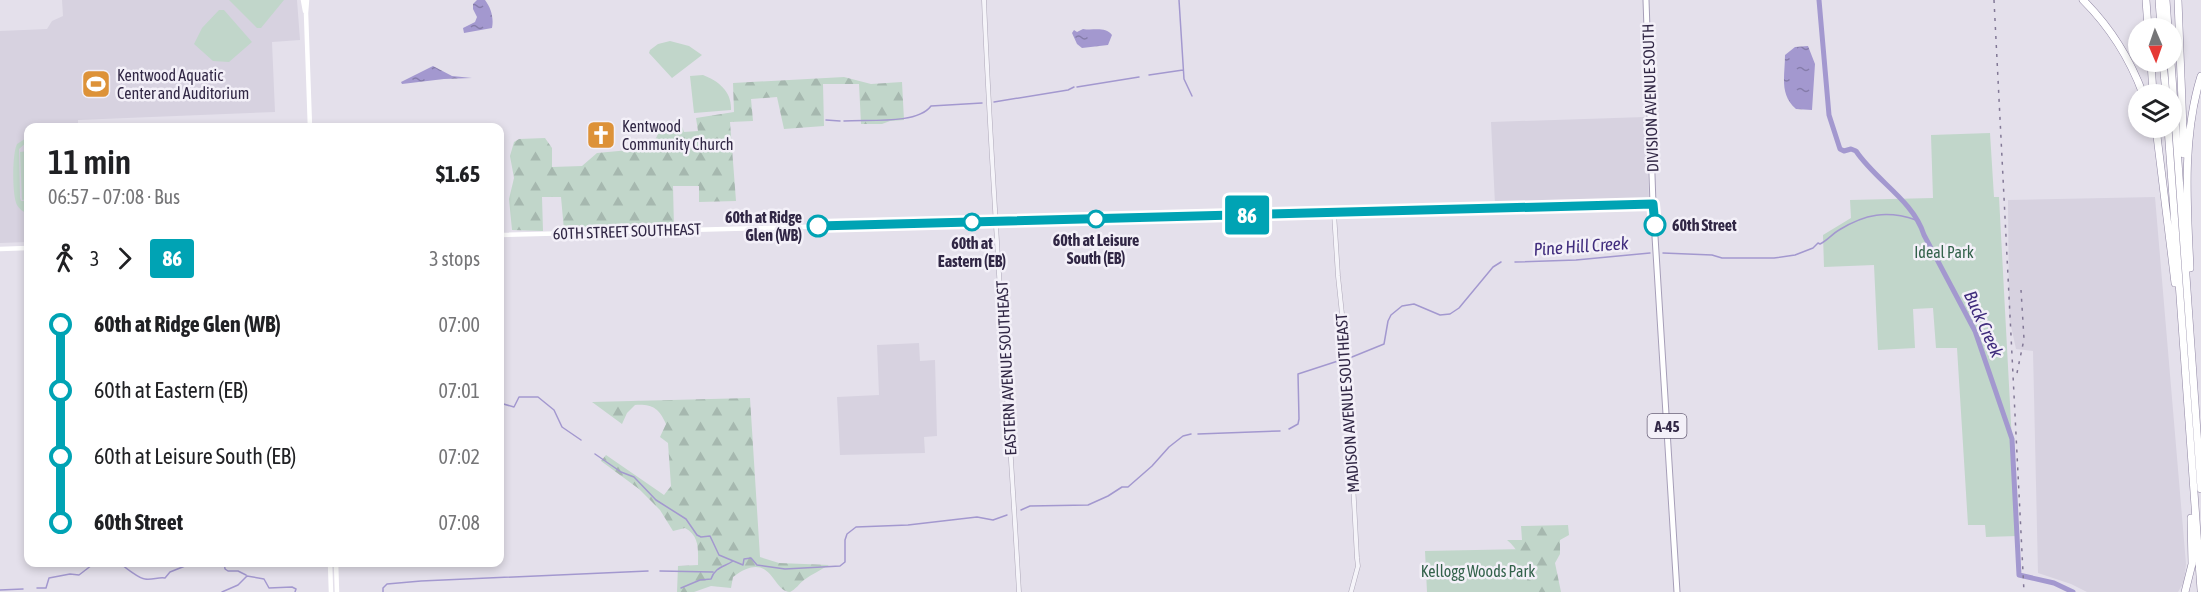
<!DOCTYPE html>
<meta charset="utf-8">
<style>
:root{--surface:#fff;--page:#f6f6f6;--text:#202124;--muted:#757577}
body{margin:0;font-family:"Asap Condensed",sans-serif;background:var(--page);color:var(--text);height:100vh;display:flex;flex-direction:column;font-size:22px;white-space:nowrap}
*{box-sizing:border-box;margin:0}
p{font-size:20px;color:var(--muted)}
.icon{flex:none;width:33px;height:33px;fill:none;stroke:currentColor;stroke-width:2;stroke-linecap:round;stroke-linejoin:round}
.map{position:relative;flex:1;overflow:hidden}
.side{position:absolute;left:24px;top:123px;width:480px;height:444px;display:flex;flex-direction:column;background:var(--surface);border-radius:12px;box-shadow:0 3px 9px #0003}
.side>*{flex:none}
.badge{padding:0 12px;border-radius:4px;font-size:21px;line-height:39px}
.needle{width:39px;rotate:178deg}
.buttons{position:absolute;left:2128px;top:18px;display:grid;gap:12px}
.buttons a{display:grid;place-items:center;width:54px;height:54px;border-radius:50%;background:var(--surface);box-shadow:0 3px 9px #0003;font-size:30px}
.map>.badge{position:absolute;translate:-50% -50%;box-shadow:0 0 0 3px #fff}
.legs{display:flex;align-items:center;gap:9px;height:66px;padding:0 24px;font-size:20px}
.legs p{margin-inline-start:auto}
.overview{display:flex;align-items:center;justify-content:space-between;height:102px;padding:0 24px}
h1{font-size:33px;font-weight:600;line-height:45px}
ul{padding:0 24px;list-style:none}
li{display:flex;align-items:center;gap:21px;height:66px;font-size:22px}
li i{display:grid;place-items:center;width:9px;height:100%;margin:0 8px;background:currentColor}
li i::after{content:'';width:15px;height:15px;margin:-8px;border:4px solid;border-radius:50%;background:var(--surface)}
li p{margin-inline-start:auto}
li:first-child i{background:linear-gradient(#0000 50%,currentColor 0)}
li:last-child i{background:linear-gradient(currentColor 50%,#0000 0)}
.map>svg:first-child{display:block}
.built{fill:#d7d2e0}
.green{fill:#c1d6ca}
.forest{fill:url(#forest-firs)}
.water{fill:url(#water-ripples)}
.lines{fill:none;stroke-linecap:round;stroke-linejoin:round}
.stream{stroke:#a398cf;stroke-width:1.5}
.river{stroke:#a398cf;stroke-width:5}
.tertiary-casing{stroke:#aea8b9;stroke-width:5}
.primary-casing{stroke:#a69eb8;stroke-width:7}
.motorway-casing{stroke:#8f86a3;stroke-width:8}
.tertiary{stroke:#f5f4f9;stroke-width:4}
.secondary{stroke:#fff;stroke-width:4.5}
.primary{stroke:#fff;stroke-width:5}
.motorway{stroke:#fff;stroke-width:7}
.rail{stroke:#827896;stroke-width:1.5;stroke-dasharray:3 6;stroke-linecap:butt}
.line-1-casing{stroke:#fff;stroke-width:14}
.line-1{stroke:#00a3b4;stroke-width:9}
.stop-1-dot{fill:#fff;stroke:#00a3b4;stroke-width:3}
.labels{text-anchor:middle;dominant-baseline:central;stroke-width:5;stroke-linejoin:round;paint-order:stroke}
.shield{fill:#f3f0f8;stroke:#6b637b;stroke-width:1.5}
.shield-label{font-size:15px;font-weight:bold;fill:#312745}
.poi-label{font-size:16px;fill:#312745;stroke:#f3f0f8;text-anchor:start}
.street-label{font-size:16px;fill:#312745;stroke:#f3f0f8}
.stop-label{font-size:16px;font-weight:bold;fill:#312745;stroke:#f3f0f8}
.park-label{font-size:16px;fill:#33624b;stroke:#f3f0f8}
.water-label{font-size:18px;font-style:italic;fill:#402c7d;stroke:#f3f0f8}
</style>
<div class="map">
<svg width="2201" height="592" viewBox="0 0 2201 592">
<defs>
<pattern id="forest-firs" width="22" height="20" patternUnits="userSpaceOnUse" patternTransform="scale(1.5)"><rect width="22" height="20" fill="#c1d6ca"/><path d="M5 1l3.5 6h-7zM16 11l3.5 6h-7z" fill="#a6b8af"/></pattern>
<pattern id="water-ripples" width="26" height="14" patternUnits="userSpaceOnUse" patternTransform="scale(1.5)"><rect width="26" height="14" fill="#a398cf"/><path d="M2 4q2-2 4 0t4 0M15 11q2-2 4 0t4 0" fill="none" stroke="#857caa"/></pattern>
</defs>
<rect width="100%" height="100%" fill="#e4e0eb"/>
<path class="built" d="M62 0H297L300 40 272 42 275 112 78 120V127L28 128V242L0 243V31L47 29 52 21 63 16Z
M1645 117 1649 199 1495 204 1491 122Z
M2155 197 2186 564 2184 582 2178 592H2087L2071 584 2038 573 2033 351 2016 349 2009 317 2008 200Z
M919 343 920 361 935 360 937 436 924 437 925 453 840 455 837 397 879 395 877 345Z"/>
<path class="green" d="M229 0H284L261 28H257Z
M219 10H224L252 42 229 62 213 61 194 44 202 28Z
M670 41 689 46 702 55 672 78 649 53 650 50 658 44Z
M703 75C719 81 732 92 731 110L694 113 690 76Z
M1990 133 1994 197H1999L2017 536 1986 537 1985 525H1968L1957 348H1936L1933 308 1913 309 1915 348 1878 350 1874 265 1824 267 1823 235 1851 218 1850 200 1933 198 1931 135Z
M28 137V141L19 149 20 198 21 201H28V214C24 212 20 210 17 205 12 196 12 154 17 144Z
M28 151V199L22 200 20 152Z
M1530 549 1531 592H1427L1425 551Z"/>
<path class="forest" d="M844 77 871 84 902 82 904 120 890 121 882 124H861L859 84H823L824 126 784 129 777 97 751 99 753 121 730 122 736 201 699 202V186H673L674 228 564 230 561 197H542L543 231 512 230 509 199 514 178 510 156 514 142 519 139 545 138 552 148V167L582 166 597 153 651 148 664 122 680 121 684 132 698 131 696 118 734 112 733 83Z
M750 398 760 557 779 563 829 565C821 570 812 574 804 580 800 583 795 590 790 592 772 592 772 548 733 577L731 588 711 586 694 592H677L678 566 698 565C698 550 700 536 685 528L673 531 660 510 639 489 601 461 606 455 664 495 671 486 668 443 660 437 666 424C659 408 652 404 635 405L627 413 622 424 592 402Z
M1568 525 1569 535 1560 540V554L1555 563 1561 592H1529C1526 573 1523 553 1507 540H1522L1521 526Z"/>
<path class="water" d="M477 0H485C491 8 494 18 492 28L464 33 463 28 475 22 477 17 473 9V4Z
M1083 29C1093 31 1105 26 1112 35L1108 45 1082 48 1077 44 1072 33 1074 30 1077 32Z
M1808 46 1815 64 1812 110 1796 109C1779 94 1785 76 1785 55L1795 47Z
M433 66 452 76 472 78 444 79 402 84 401 82Z"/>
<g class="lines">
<path class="stream" d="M1179 0 1184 79 1192 96
M1149 75 1183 70
M1077 87 1139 77
M994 102 1068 90 1074 87
M826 120 840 121
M844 121C866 119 917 125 931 106L982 103
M1663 253 1712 255 1722 258H1774L1795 255 1813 248 1818 243 1820 244C1828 240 1832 234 1839 230 1865 214 1887 210 1916 220
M1515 262 1576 260 1650 253
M1352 357 1384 344 1388 321 1391 315 1402 306 1414 304 1440 315 1450 314 1459 308 1493 267 1501 262
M500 403 514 407 519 397H538L554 410 562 427 581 440
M1289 429 1298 424 1299 419 1298 374 1341 360
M1198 434 1280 431
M595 454 621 472 634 477 656 500 686 519 697 535 701 537 710 536 719 555 743 565 744 559 751 558 757 565 785 569 840 566 845 562V540L847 534 856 527 908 525 977 517 993 520 1007 515
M1021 510 1030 506 1088 505 1108 496 1122 487H1128L1152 466 1169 447 1183 436 1191 434
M119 562C124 567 140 579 145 579 153 580 158 577 165 578L170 572 195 562
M224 562 225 569 228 571H238L246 575
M660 571 713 572
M37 588H46L49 578 70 574 79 575 92 565 106 563 122 565
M681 588 700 580 711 579C715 567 724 567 733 561
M0 590 23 589
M222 592 238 585 247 576 264 579 269 588 292 587 296 589 295 592
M383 592V588L387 584 421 581 648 571"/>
<path class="river" d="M1819 0 1829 115 1840 149 1844 151 1851 149 1856 151C1876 181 1913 200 1924 235L1975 331 2012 439 2019 575 2054 583 2073 592"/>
<g class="tertiary-casing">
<path id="tertiary" d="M984 0C992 198 1008 395 1019 592
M1334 213 1338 276 1346 352 1357 558 1358 566 1351 592"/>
</g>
<g class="primary-casing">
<path id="primary" d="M1646 0 1653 204 1677 592"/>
</g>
<g class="motorway-casing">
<path id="motorway" d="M2083 0C2110 27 2130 59 2143 94
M2146 0 2148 28
M2159 0 2161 28
M2166 0 2168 28
M2178 0 2184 154
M2151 62 2153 94
M2163 62 2166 94
M2171 62 2201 489
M2156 128 2175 283
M2168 128 2201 590
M2190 268C2187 205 2182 137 2201 76
M2185 592 2192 564 2191 518"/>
</g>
<use href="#tertiary" class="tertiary"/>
<path class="secondary" d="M303 0 305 11
M307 0 306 13 310 128
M500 235 1653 204
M0 249 28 248
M330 562 331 592
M336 562 337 592"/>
<use href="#primary" class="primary"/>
<use href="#motorway" class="motorway"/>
<path class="rail" d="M1994 0 2024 592
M2017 373 2024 339 2021 290"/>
</g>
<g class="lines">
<g class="line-1-casing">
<path id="line-1" d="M818 226 1653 204 1655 225"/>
</g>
<use href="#line-1" class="line-1"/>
</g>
<defs>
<g id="stadium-square" transform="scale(1.5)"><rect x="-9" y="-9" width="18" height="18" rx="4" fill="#dd9238" stroke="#f3f0f8"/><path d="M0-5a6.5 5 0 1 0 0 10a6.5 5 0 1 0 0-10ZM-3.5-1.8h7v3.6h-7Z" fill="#fff"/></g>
<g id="church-square" transform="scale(1.5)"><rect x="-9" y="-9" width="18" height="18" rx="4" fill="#dd9238" stroke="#f3f0f8"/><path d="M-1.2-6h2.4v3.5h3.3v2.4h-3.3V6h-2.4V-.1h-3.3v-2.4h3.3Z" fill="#fff"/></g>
</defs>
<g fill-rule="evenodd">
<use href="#stadium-square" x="96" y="84"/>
<use href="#church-square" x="601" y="135"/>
</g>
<g class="stop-1-dot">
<circle cx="1096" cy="219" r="8"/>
<circle cx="972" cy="222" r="8"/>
<circle cx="1655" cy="225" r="10"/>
<circle cx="818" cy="226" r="10"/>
</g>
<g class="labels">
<rect class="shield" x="1647.5" y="414" width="39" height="24" rx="4.5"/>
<g class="shield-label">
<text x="1667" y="426">A-45</text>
</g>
<g class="poi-label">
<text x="117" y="75">Kentwood Aquatic<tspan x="117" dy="18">Center and Auditorium</tspan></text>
<text x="622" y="126">Kentwood<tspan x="622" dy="18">Community Church</tspan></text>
</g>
<g class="street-label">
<text transform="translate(1650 98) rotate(-92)">DIVISION AVENUE SOUTH</text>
<text transform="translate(627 231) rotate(-2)">60TH STREET SOUTHEAST</text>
<text transform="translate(1006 368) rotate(-93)">EASTERN AVENUE SOUTHEAST</text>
<text transform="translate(1347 403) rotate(-94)">MADISON AVENUE SOUTHEAST</text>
</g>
<g class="stop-label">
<text x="802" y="217" text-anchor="end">60th at Ridge<tspan x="802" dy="18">Glen (WB)</tspan></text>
<text x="1672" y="225" text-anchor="start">60th Street</text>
<text x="1096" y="240">60th at Leisure<tspan x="1096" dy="18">South (EB)</tspan></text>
<text x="972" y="243">60th at<tspan x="972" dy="18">Eastern (EB)</tspan></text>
</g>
<g class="park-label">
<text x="1944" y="252">Ideal Park</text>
<text x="1478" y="571">Kellogg Woods Park</text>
</g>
<g class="water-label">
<text transform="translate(1581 246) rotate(-4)">Pine Hill Creek</text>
<text transform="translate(1984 324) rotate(66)">Buck Creek</text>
</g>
</g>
</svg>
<div class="buttons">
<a><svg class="needle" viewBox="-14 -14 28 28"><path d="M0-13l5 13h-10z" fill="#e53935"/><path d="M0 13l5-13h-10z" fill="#757577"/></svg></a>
<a><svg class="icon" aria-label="layers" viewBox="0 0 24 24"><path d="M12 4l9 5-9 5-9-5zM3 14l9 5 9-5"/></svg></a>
</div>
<b class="badge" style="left:1247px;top:215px;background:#00a3b4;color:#fff">86</b>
<section class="side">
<div class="overview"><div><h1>11 min</h1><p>06:57 – 07:08 · Bus</p></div><b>$1.65</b></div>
<div class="legs"><svg class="icon" aria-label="walk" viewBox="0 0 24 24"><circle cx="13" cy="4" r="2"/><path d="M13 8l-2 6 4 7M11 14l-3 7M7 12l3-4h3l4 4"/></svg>3<svg class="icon" aria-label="forward" viewBox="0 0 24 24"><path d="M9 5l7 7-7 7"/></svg><b class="badge" style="background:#00a3b4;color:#fff">86</b><p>3 stops</p></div>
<ul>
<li><i style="color:#00a3b4"></i><b>60th at Ridge Glen (WB)</b><p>07:00</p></li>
<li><i style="color:#00a3b4"></i><span>60th at Eastern (EB)</span><p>07:01</p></li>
<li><i style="color:#00a3b4"></i><span>60th at Leisure South (EB)</span><p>07:02</p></li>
<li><i style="color:#00a3b4"></i><b>60th Street</b><p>07:08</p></li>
</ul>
</section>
</div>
